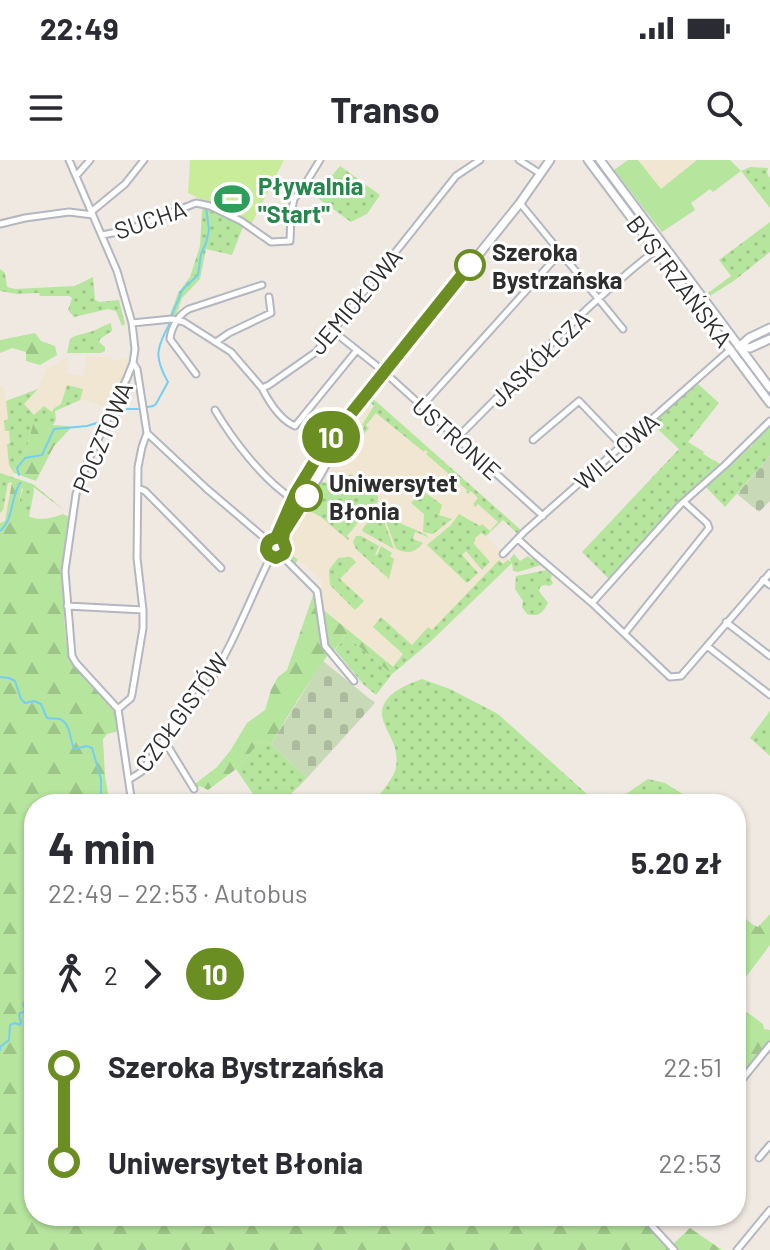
<!DOCTYPE html>
<html lang="pl">
<meta charset="utf-8">
<style>
:root{--surface:#fff;--page:#f7f7f7;--text:#2b2b33;--muted:#7c7c81}
body{margin:0;font-family:Barlow,sans-serif;background:var(--page);color:var(--text);height:100vh;display:flex;flex-direction:column;font-size:30px;white-space:nowrap}
*{box-sizing:border-box;margin:0}
p{font-size:26px;color:var(--muted)}
.icon{flex:none;width:44px;height:44px;fill:none;stroke:currentColor;stroke-width:2;stroke-linecap:round;stroke-linejoin:round}
.map{position:relative;flex:1;overflow:hidden}
.details{position:absolute;left:24px;top:634px;width:722px;height:432px;display:flex;flex-direction:column;background:var(--surface);border-radius:32px;box-shadow:0 2px 6px #0004}
.details>*{flex:none}
.badge{padding:0 16px;border-radius:26px;font-size:28px;line-height:52px}
.map>.badge{position:absolute;translate:-50% -50%;box-shadow:0 0 0 4px #fff}
.legs{display:flex;align-items:center;gap:12px;height:88px;padding:0 24px;font-size:26px}
.legs p{margin-inline-start:auto}
.overview{display:flex;align-items:center;justify-content:space-between;height:136px;padding:0 24px}
h1{font-size:44px;font-weight:700;line-height:60px}
ul{padding:0 24px;list-style:none}
li{display:flex;align-items:center;gap:28px;height:96px;font-size:30px}
li i{display:grid;place-items:center;width:12px;height:100%;margin:0 10px;background:currentColor}
li i::after{content:'';width:20px;height:20px;margin:-10px;border:6px solid;border-radius:50%;background:var(--surface)}
li p{margin-inline-start:auto}
li:first-child i{background:linear-gradient(#0000 50%,currentColor 0)}
li:last-child i{background:linear-gradient(currentColor 50%,#0000 0)}
.status{display:flex;justify-content:space-between;align-items:center;height:56px;padding:0 40px;background:var(--surface);direction:ltr}
.status svg{height:22px;fill:currentColor}
header{display:flex;justify-content:space-between;align-items:center;height:104px;padding:0 24px;background:var(--surface);font-size:36px;font-weight:700}
.map>svg:first-child{display:block}
.education{fill:#f0e6d1}
.grass{fill:url(#grass-dots)}
.forest{fill:url(#forest-firs)}
.cemetery{fill:url(#cemetery-stones)}
.garden{fill:#b6e59e}
.pitch{fill:#c9ec9a}
.lines{fill:none;stroke-linecap:round;stroke-linejoin:round}
.stream{stroke:#75cff0;stroke-width:2}
.minor-casing{stroke:#b4b7c1;stroke-width:9}
.tertiary-casing{stroke:#b4b7c1;stroke-width:11}
.secondary-casing{stroke:#b4b7c1;stroke-width:11}
.minor{stroke:#fff;stroke-width:5}
.tertiary{stroke:#fff;stroke-width:7}
.secondary{stroke:#fff;stroke-width:7}
.line-1-casing{stroke:#fff;stroke-width:18}
.line-1{stroke:#6b8e23;stroke-width:12}
.stop-1-dot{fill:#fff;stroke:#6b8e23;stroke-width:4}
.labels{text-anchor:middle;dominant-baseline:central;stroke-width:6;stroke-linejoin:round;paint-order:stroke}
.leisure-label{font-size:24px;font-weight:bold;fill:#27864d;stroke:#fff;text-anchor:start}
.street-label{font-size:24px;fill:#2e2e2e;stroke:#fff}
.stop-label{font-size:24px;font-weight:bold;fill:#2e2e2e;stroke:#fff;text-anchor:start}
</style>
<div class="status"><b>22:49</b><svg viewBox="0 0 49 12"><path d="M0 12V9h3v3zM5 12V6h3v6zM10 12V3h3v9zM15 12V0h3v12zM26 1h20v11H26zM47 4h2v5h-2z"/></svg></div>
<header><svg class="icon" aria-label="menu" viewBox="0 0 24 24"><path d="M4 6h16M4 12h16M4 18h16"/></svg>Transo<svg class="icon" aria-label="search" viewBox="0 0 24 24"><circle cx="10" cy="10" r="6"/><path d="M15 15l6 6"/></svg></header>
<div class="map">
<svg width="770" height="1090" viewBox="0 0 770 1090">
<defs>
<pattern id="grass-dots" width="8" height="8" patternUnits="userSpaceOnUse" patternTransform="scale(2)"><rect width="8" height="8" fill="#b6e59e"/><path d="M2 2h.1M6 6h.1" fill="none" stroke="#9dc588" stroke-width="1.8" stroke-linecap="round"/></pattern>
<pattern id="forest-firs" width="22" height="20" patternUnits="userSpaceOnUse" patternTransform="scale(2)"><rect width="22" height="20" fill="#b6e59e"/><path d="M5 1l3.5 6h-7zM16 11l3.5 6h-7z" fill="#9dc588"/></pattern>
<pattern id="cemetery-stones" width="16" height="16" patternUnits="userSpaceOnUse" patternTransform="scale(2)"><rect width="16" height="16" fill="#c8d9b8"/><path d="M2 7V4a2 2 0 0 1 4 0v3zM10 15v-3a2 2 0 0 1 4 0v3z" fill="#acbb9e"/></pattern>
</defs>
<rect width="100%" height="100%" fill="#efe9e1"/>
<path class="education" d="M638 0H697L661 29Z
M86 196 111 197 110 200 120 201 122 198 127 199 129 204 108 248 83 239 55 251 56 260 14 313 5 361 0 362V226H4L6 241 38 229 46 209 68 197 67 214 84 216Z
M377 242 506 357 486 376 512 403 430 482 397 510 321 448 322 420 290 393 291 387 288 379 322 322 325 323 331 311 328 308 345 283 348 282 347 280 359 257 361 258 364 254 362 253 367 246 371 249Z"/>
<path class="grass" d="M340 6 380 35 367 54 351 62 315 36Z
M750 7 768 8 767 13 770 18V48L741 11Z
M204 46 244 64 232 95 206 89 200 119 182 138 176 155H170L178 133 190 117 200 86 202 51Z
M770 62V92L735 120 710 136 708 133 731 116 719 100Z
M0 109 5 113 7 127 15 129 75 126 93 117 95 140 99 142 119 140 125 164 122 166 116 151 108 149 74 157 68 150 72 138 69 136H40L39 133 17 134 0 131Z
M111 163 112 171 100 179 99 182 105 187V191L101 193H67L70 179C77 174 85 174 93 171 100 168 104 165 111 163Z
M697 223 719 243 688 282 704 292 703 294 722 305 680 344 610 420 582 392 679 289 651 263Z
M67 225 83 229 80 240 55 251 56 260 52 266 33 264 26 291 16 298 14 313 9 305 7 284 10 283 9 271H5L4 261 8 259 6 241 38 229 24 244 34 255 44 246 52 252 53 249 61 244Z
M370 236 522 371 519 375 503 360 486 376 481 373 475 378 474 384 490 402 482 410 466 391 462 395 478 413 467 423 427 385 451 365 459 354 480 366 482 364 490 371 498 362 478 344 475 347 473 344 478 338 471 331 468 334 466 332 467 330 426 294 428 292 425 290 424 292 376 253 366 265 369 268 361 277 359 276 364 267 362 265 374 246 370 242 367 246 365 244Z
M770 263V296L725 347 705 326 748 285 751 287 753 285 751 282Z
M0 313 33 324 64 350 33 327 34 331 29 357C18 351 18 341 23 329L12 322 8 323 3 350 0 353Z
M351 314 378 336V341L376 344 374 343 347 376 349 378 348 380 321 357 306 349 288 378 291 387 290 393 298 400 295 404 292 403C289 395 288 386 287 376L307 346 320 321 325 323 343 319Z
M426 333 442 345 439 355 452 359 433 374 423 372 424 354 411 343 419 334Z
M376 353 382 355 394 389 362 371 363 368Z
M384 356 427 375V379L426 376 415 372 413 379 423 383C414 393 409 394 396 389Z
M356 376H361L379 386 375 395H377L381 386 392 393 390 396 394 399 389 419 356 389 353 382Z
M514 394 520 401 528 396 531 399 534 398 541 405 518 412 513 411 512 403 430 482 397 510 393 507 403 494 373 467 381 457 412 485 428 467 432 470 499 400 503 404 508 400 511 402 510 399Z
M351 397 356 402 340 419 364 441 355 450 330 425 329 410 338 398Z
M547 410 552 414 551 419 553 423 550 426 544 425 540 427 539 431 548 443C542 454 538 457 527 454L522 447 523 441 515 429 516 416Z
M345 475 392 514 376 535 364 525 335 490 341 483Z
M422 519 450 529 498 554 588 635 614 642 648 619 665 623 699 644H372C379 635 395 617 396 607 399 585 389 578 383 560 376 537 405 525 422 519Z
M770 551V596L750 578Z
M261 581 271 584 307 618 281 644H260L236 609Z"/>
<path class="forest" d="M35 173 41 181 55 186 57 195 40 205 26 201V192L12 188 0 193V180Z
M33 264 68 266 70 269 54 286 36 321 14 313 16 297 26 291Z
M12 322 22 324C22 331 19 336 20 343 22 364 49 360 63 354L71 358 70 365 67 366 63 400C66 405 64 412 62 416L66 454 64 457 66 482 85 518 102 537 105 536 115 550 119 571 107 574 103 579 105 616 110 644H34V1056H642L672 1090H0V363L5 361Z
M315 430 320 457 329 493 295 544 271 584 261 581 236 609 208 630 200 626 196 628 195 624 217 607 230 591 247 563 265 550 271 530 278 517 287 510Z
M321 448 397 510 392 514 345 475 341 483 333 491 328 488Z
M736 750C745 756 748 763 758 767L770 754V785L736 830Z
M747 852 763 864 764 869 770 870V883L736 925V856L740 859Z
M690 1068 722 1090H675L671 1086Z"/>
<path class="cemetery" d="M770 296V341L759 352 737 334Z
M323 501 375 543 307 618 271 584Z"/>
<path class="garden" d="M628 0H638L661 29 697 0H730L741 11 713 32 710 29 691 43 695 50 662 72 614 10Z"/>
<path class="pitch" d="M190 0H284L251 65 188 33Z"/>
<g class="lines">
<path class="stream" d="M172 154 183 129 198 115 201 94 206 83 209 70 206 47
M146 247C150 247 153 247 156 244 157 242 167 224 168 222 153 196 157 188 170 163
M113 259 127 249H138
M19 315 17 308 25 298 42 295 54 269 87 266 103 261
M0 371C14 359 10 339 20 323
M0 517 9 518 15 521 21 539 25 543 34 541 41 544 47 558C52 559 56 558 60 559 71 564 70 581 74 589L87 586 92 588 101 619V644
M0 890V887L9 880 10 865 15 863 20 865 21 862 19 856 20 853 24 852 25 849 23 844 30 833V824L34 815"/>
<g class="minor-casing">
<path id="minor" d="M69 0 117 111 132 163 135 189 133 203 127 218 88 301 76 334 65 411 72 496 76 503 118 549 132 644
M519 0 541 14
M76 16 90 0
M520 43 623 169
M91 52 125 24 144 0
M0 64 25 58 69 52 93 55
M102 75 128 70 196 43 210 46 241 61 271 82 290 81 291 53 294 39 304 26 320 0
M132 163 172 159 184 162 231 192 262 228 269 225 316 192 456 16 480 0
M333 171 382 210 543 356
M216 182 229 173 271 153 269 137
M196 214 170 179C171 168 179 154 189 149L262 125
M262 228C269 242 281 260 295 266L357 190
M422 246 560 93
M215 250C232 279 264 321 293 339
M147 273 207 329 268 381
M458 277C522 213 584 146 656 90
M533 280 579 241 622 286
M138 328 145 331 221 408
M518 379 532 392 592 443 670 517 681 516 770 413
M503 394 524 372 731 189
M282 396 317 431 325 486 354 521
M763 420 770 425
M592 443 680 345 725 305 770 261
M67 446 143 450
M726 462 770 496
M625 473 709 368 707 363 684 342
M707 486 770 535
M118 549 131 538 132 534 143 468V450L137 398 138 307 142 287 147 273 137 209 133 203
M164 580 194 629
M130 619 141 612C157 590 172 568 188 547 193 540 200 535 205 529 232 488 249 441 271 396
M736 927 770 885
M759 998 770 985
M643 1056 674 1090
M737 1090 770 1050"/>
</g>
<g class="tertiary-casing">
<path id="tertiary" d="M276 378 296 332 321 291 520 43 550 0
M283 380 276 378 268 381 266 387 269 395 276 398 282 396 286 389 283 380 284 372 319 316 350 259"/>
</g>
<g class="secondary-casing">
<path id="secondary" d="M588 0 770 243
M600 0 770 228
M739 187 749 178 770 168
M741 187 750 188 770 179"/>
</g>
<use href="#minor" class="minor"/>
<use href="#tertiary" class="tertiary"/>
<use href="#secondary" class="secondary"/>
</g>
<g class="lines">
<g class="line-1-casing">
<path id="line-1" d="M307 336 284 372 283 380 286 389 284 394 276 398 269 395 266 390C266 383 269 379 276 378L296 332 321 291 470 105"/>
</g>
<use href="#line-1" class="line-1"/>
</g>
<defs>
<g id="stadium-bare" transform="scale(2.76)"><path d="M0-5a6.5 5 0 1 0 0 10a6.5 5 0 1 0 0-10ZM-3.5-1.8h7v3.6h-7Z" fill="#2e9e5b" stroke="#fff" stroke-width="2.5" paint-order="stroke"/></g>
</defs>
<g fill-rule="evenodd">
<use href="#stadium-bare" x="232" y="39"/>
</g>
<g class="stop-1-dot">
<circle cx="470" cy="105" r="14"/>
<circle cx="307" cy="336" r="14"/>
</g>
<g class="labels">
<g class="leisure-label">
<text x="258" y="25">Pływalnia<tspan x="258" dy="28">"Start"</tspan></text>
</g>
<g class="street-label">
<text transform="translate(150 59) rotate(-19)">SUCHA</text>
<text transform="translate(680 121) rotate(53)">BYSTRZAŃSKA</text>
<text transform="translate(355 141) rotate(-50)">JEMIOŁOWA</text>
<text transform="translate(539 198) rotate(-44)">JASKÓŁCZA</text>
<text transform="translate(102 277) rotate(-67)">POCZTOWA</text>
<text transform="translate(457 278) rotate(42)">USTRONIE</text>
<text transform="translate(616 291) rotate(-41)">WILLOWA</text>
<text transform="translate(181 552) rotate(-54)">CZOŁGISTÓW</text>
</g>
<g class="stop-label">
<text x="492" y="91">Szeroka<tspan x="492" dy="28">Bystrzańska</tspan></text>
<text x="329" y="322">Uniwersytet<tspan x="329" dy="28">Błonia</tspan></text>
</g>
</g>
</svg>
<b class="badge" style="left:331px;top:277px;background:#6b8e23;color:#fff">10</b>
<section class="details">
<div class="overview"><div><h1>4 min</h1><p>22:49 – 22:53 · Autobus</p></div><b>5.20 zł</b></div>
<div class="legs"><svg class="icon" aria-label="walk" viewBox="0 0 24 24"><circle cx="13" cy="4" r="2"/><path d="M13 8l-2 6 4 7M11 14l-3 7M7 12l3-4h3l4 4"/></svg>2<svg class="icon" aria-label="forward" viewBox="0 0 24 24"><path d="M9 5l7 7-7 7"/></svg><b class="badge" style="background:#6b8e23;color:#fff">10</b></div>
<ul>
<li><i style="color:#6b8e23"></i><b>Szeroka Bystrzańska</b><p>22:51</p></li>
<li><i style="color:#6b8e23"></i><b>Uniwersytet Błonia</b><p>22:53</p></li>
</ul>
</section>
</div>
